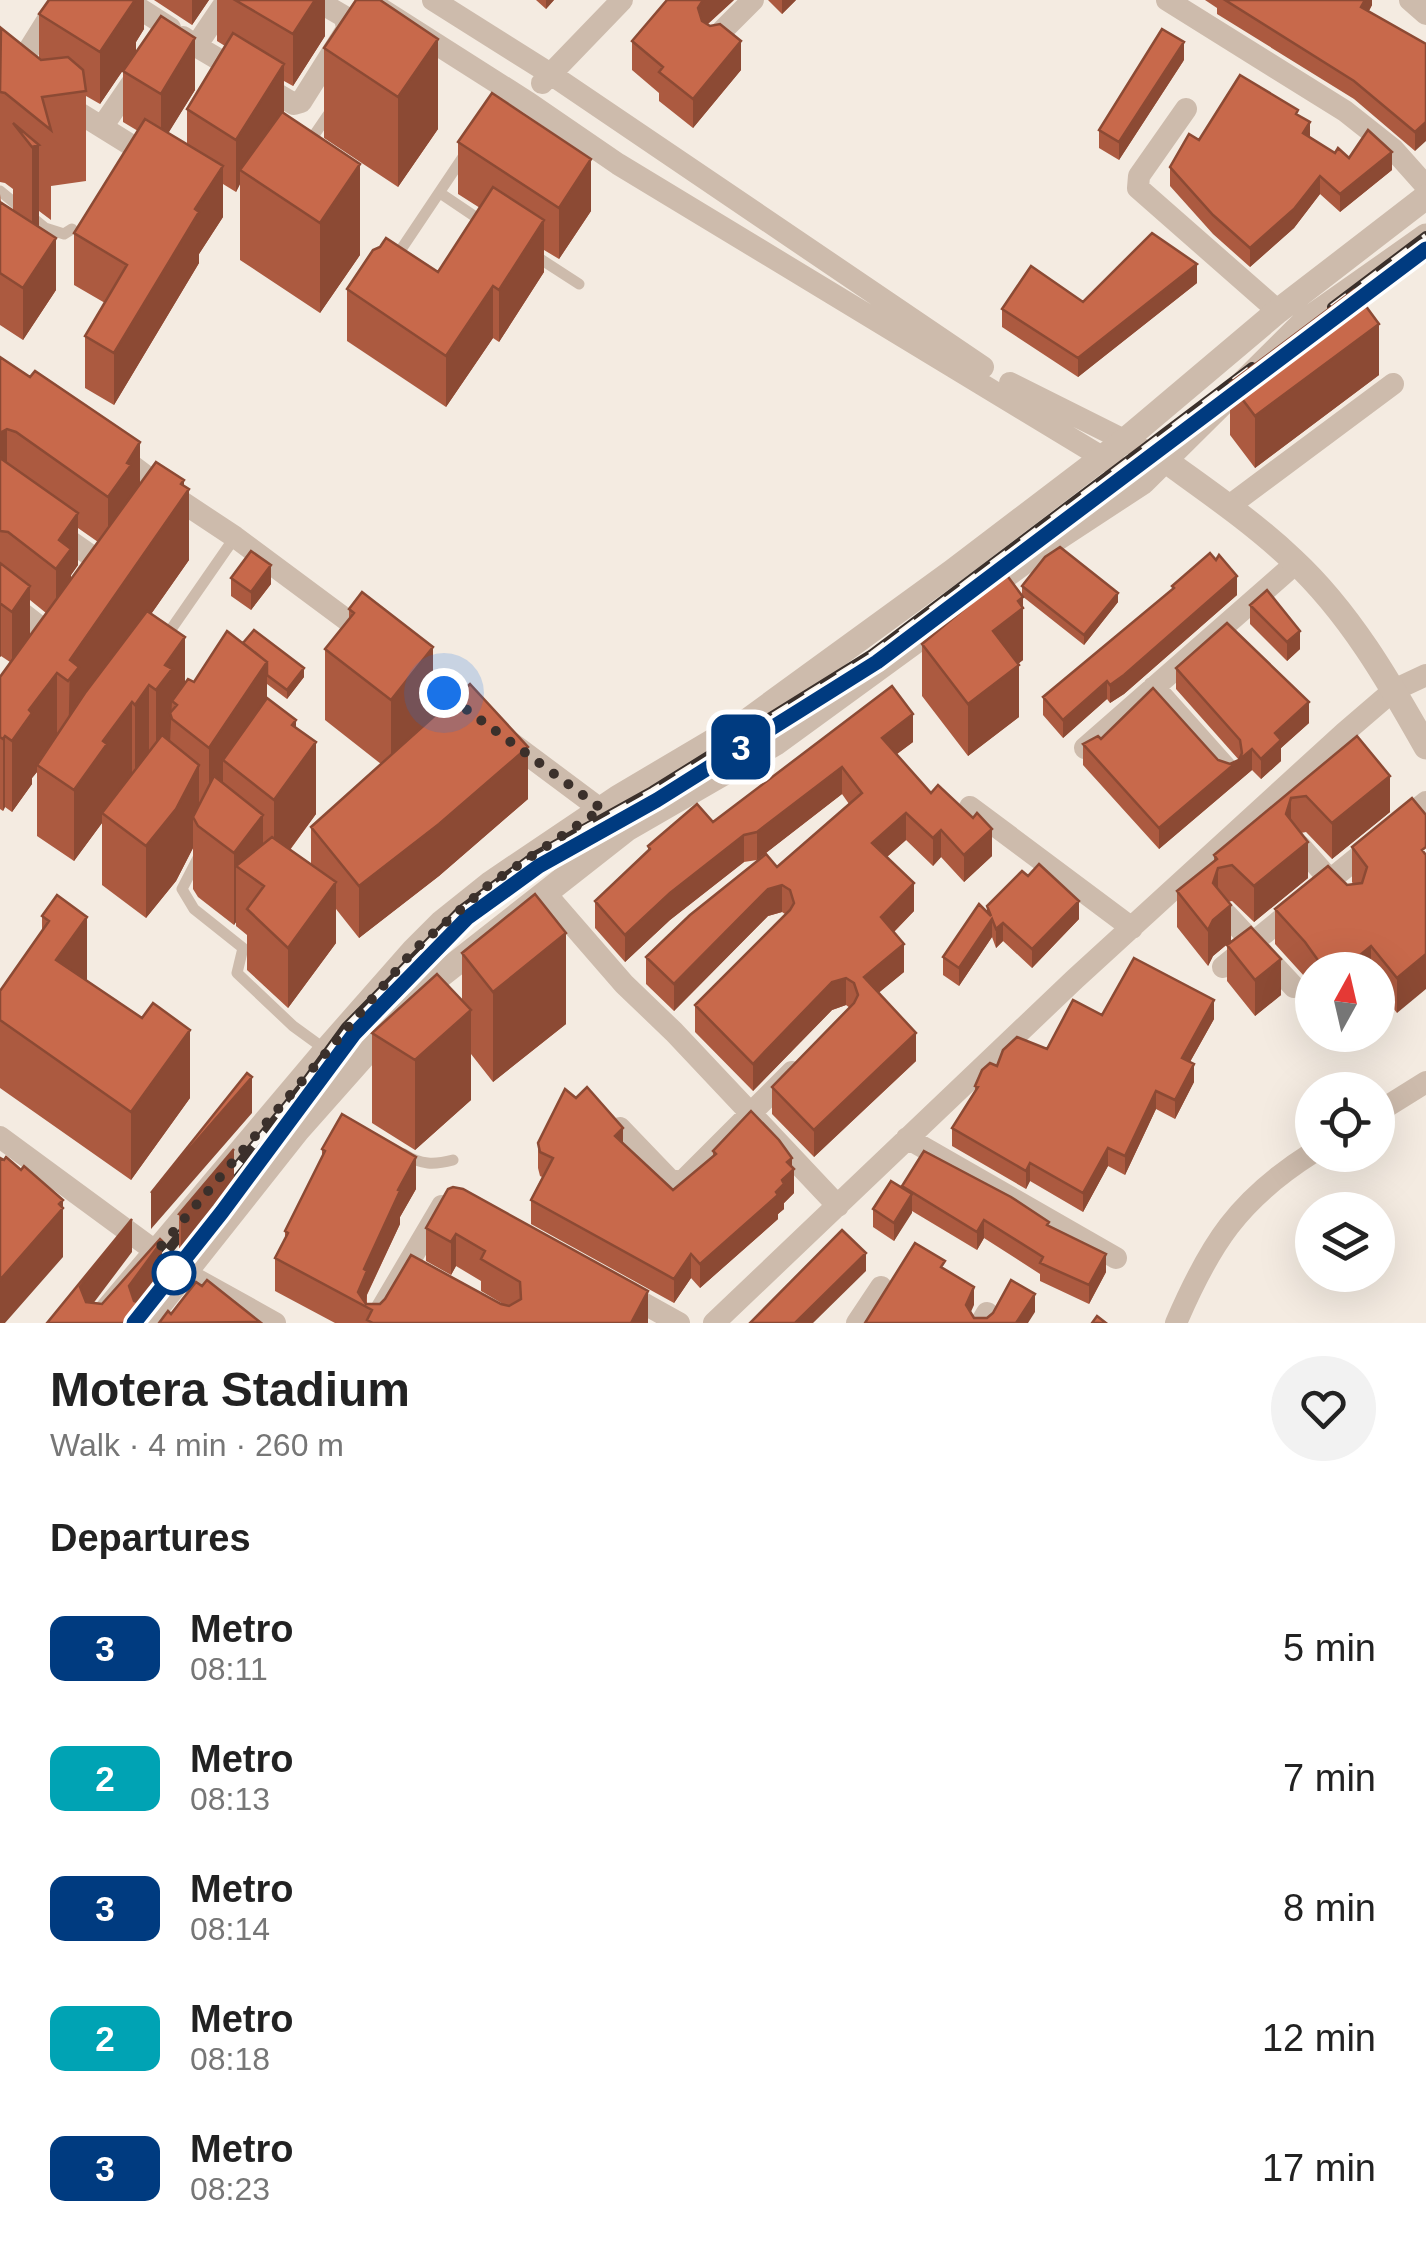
<!DOCTYPE html>
<meta charset="utf-8">
<style>
:root{--surface:#fff;--page:#f2f2f2;--text:#222;--muted:#767676}
body{margin:0;font-family:Helvetica,sans-serif;background:var(--page);color:var(--text);height:100vh;display:flex;flex-direction:column;font-size:38px;white-space:nowrap}
*{box-sizing:border-box;margin:0}
p{font-size:32px;color:var(--muted)}
.icon{flex:none;width:55px;height:55px;fill:none;stroke:currentColor;stroke-width:2;stroke-linecap:round;stroke-linejoin:round}
.map{position:relative;height:1323px;overflow:hidden}
.drawer{display:flex;flex-direction:column;background:var(--surface);flex:1}
.drawer>*{flex:none}
.badge{padding:0 20px;border-radius:15px;font-size:35px;line-height:65px}
.needle{width:65px;rotate:8deg}
.tools{position:absolute;left:1295px;top:952px;display:grid;gap:20px}
.tools a{display:grid;place-items:center;width:100px;height:100px;border-radius:50%;background:var(--surface);box-shadow:0 10px 40px #0002;font-size:50px}
.you{position:absolute;width:50px;height:50px;margin:-25px;border:8px solid #fff;border-radius:50%;background:#1a73e8;box-shadow:0 0 0 15px #1a73e833}
.map>.badge{position:absolute;translate:-50% -50%;box-shadow:0 0 0 5px #fff}
h2{padding:0 50px;font-size:38px;line-height:90px}
.round{display:grid;place-items:center;flex:none;width:105px;height:105px;border-radius:52px;background:var(--page)}
.headline{display:flex;align-items:center;justify-content:space-between;height:170px;padding:0 50px}
h1{font-size:48px;font-weight:700;line-height:75px}
ul{padding:0;list-style:none}
li{display:flex;align-items:center;gap:30px;height:130px;padding:0 50px}
li div{flex:1}
li b{display:block;font-size:38px}
li em{font-style:normal}
li .badge{min-width:110px;font-weight:700;text-align:center}
.map>svg:first-child{display:block}
.lines{fill:none;stroke-linecap:round;stroke-linejoin:round}
.service{stroke:#cdbbac;stroke-width:11}
.minor{stroke:#cdbbac;stroke-width:22}
.tertiary{stroke:#cdbbac;stroke-width:25}
.rail-casing{stroke:#3b302b;stroke-width:10}
.rail{stroke:#fbf5ee;stroke-width:6;stroke-dasharray:19;stroke-linecap:butt}
.wall{fill:#ac5a40;fill-rule:evenodd}
.shaded-wall{fill:#8c4a34}
.building{fill:#c8694b;stroke:#8c4a34;stroke-width:2.5}
.line-casing{stroke:#fff;stroke-width:22}
.line{stroke:#003b80;stroke-width:15}
.walk{stroke:#3b302b;stroke-width:10;stroke-dasharray:0 18}
.stop-dot{fill:#fff;stroke:#003b80;stroke-width:5}
</style>
<div class="map">
<svg width="1426" height="1323" viewBox="0 0 1426 1323">
<rect width="100%" height="100%" fill="#f4ebe1"/>
<g class="lines">
<path class="service" d="M306 147 332 109
M0 191 45 228 64 234 72 229
M440 193 486 224
M531 253 579 284
M394 260 467 151
M165 638 235 537
M199 856 182 889 194 909 243 948 237 973 293 1026 326 1050
M404 1154C421 1165 434 1165 453 1160"/>
<path class="minor" d="M126 0 170 28
M367 0 529 103 618 164 1143 482
M433 0 549 73 983 367
M1167 0 1345 111 1393 149 1426 186
M1410 0 1426 14
M183 37 196 46 227 0
M713 40 753 0
M196 46 294 104 301 102 347 29 345 17 316 0
M21 75 20 64 60 0
M542 83 622 0
M63 103 155 160
M1186 109 1139 176 1138 188 1278 311
M102 127 141 70
M1010 383 1166 461
M118 455 167 492 235 537 371 638
M1229 506 1393 384
M54 530 110 569
M0 596 59 642
M409 667 476 716
M1154 687 1228 770
M505 738 627 829
M1085 748 1296 563
M970 807 1132 928
M1300 846 1337 888
M545 893 624 984 674 1032 838 1206
M1227 915 1294 987
M1223 967 1426 802
M1378 1112 1426 1082
M620 1128 669 1179 681 1183 792 1072
M0 1137 185 1273 275 1323
M907 1138 1116 1258
M625 1293 679 1323
M373 1323 442 1206
M714 1323 1075 979 1344 733 1394 690 1426 675
M857 1323 881 1287
M981 1323 987 1313
M1176 1323C1210 1244 1238 1200 1312 1153"/>
<path class="tertiary" d="M1166 461C1210 493 1254 523 1293 560 1349 612 1389 681 1426 747
M96 1323 326 1050 414 950 441 923 491 883 617 798 747 721 953 571 1124 441 1278 311 1426 197
M145 1323 297 1131 422 990 627 829 776 743 1053 541 1143 482 1304 322 1426 236"/>
<g class="rail-casing">
<path id="rail" d="M1332 307 1426 236
M108 1323 303 1086 346 1027 461 910 533 857 652 791 872 654 1252 367
M134 1323 272 1145"/>
</g>
<use href="#rail" class="rail"/>
</g>
<path class="wall" d="M144 0V29L136 42V51L100 104 86 96V181L51 186V220L39 211V228L56 290 23 340 0 325V194L1 202 13 210V189L5 183 0 182V29L39 59V14Z
M154 0H209L192 25Z
M217 0H325V36L293 86 284 81V114L360 255 320 313 240 260V184L236 192 223 184V217L199 254V263L114 405 85 388V336L105 303 74 285V233L138 131 123 122V71L195 90 168 133 187 144V109L225 46 217 41Z
M356 0 438 129 398 187 324 138V48Z
M536 0H554L546 9Z
M734 0 708 24 741 70 693 128 659 101V93L632 70V41Z
M768 0H796L782 14Z
M1205 0H1372V5L1369 11 1426 44 1415 151 1354 99 1217 14V8Z
M1184 60 1119 160 1099 148V130Z
M1298 115 1310 137 1335 153 1392 170 1340 212 1320 194 1294 228 1250 267 1213 234 1170 186V167L1199 140Z
M458 142 591 211 559 259 544 250V272L499 342 493 338 446 407 347 341V289L438 272 480 208 458 194Z
M1197 283 1078 377 1002 327V309L1083 302Z
M0 357 140 483 184 486 189 560 151 614 185 684 194 682 243 643 304 677 287 699 267 684V699L296 727 316 814 290 850 311 865V827L381 764 325 720V649L349 619V609L362 592 433 718 528 799 439 876 359 938 336 909V943L288 1008 247 970V935L236 926V922L234 925 198 897 193 889V848L176 881 146 918 102 885V823L74 861 37 836V772L32 778V784L12 812 5 807 3 811 0 809V677L10 662 1 656 0 657ZM78 528 98 542 71 579V575L78 565ZM30 600 46 613 30 636Z
M1379 375 1255 468 1230 435V383Z
M231 578 271 584 251 610 231 596Z
M1022 586 1118 602 1084 645 1022 596Z
M1172 586 1237 595 1124 694 1110 703 1107 699 1063 738 1043 715V697L1172 590Z
M1023 597V660L1018 664 1019 717 968 756 922 696V644Z
M1250 605 1300 649 1287 661 1250 624Z
M1176 668 1309 723 1281 748V761L1261 779 1252 770 1159 849 1083 765V744L1101 739 1218 760 1230 764 1239 760 1176 689Z
M892 686 913 742 897 754 931 793 992 856 964 882 941 857 933 866 906 840 887 857 914 911 894 932 904 972 878 993 916 1061 814 1157 772 1114V1087L850 1008 846 1005 832 1010 753 1091 695 1032V1005L785 914 782 912 768 916 674 1011 646 984V957L777 867 849 804 842 794 757 860 744 862 670 920 625 962 595 928V901L648 852V846L713 822Z
M1357 736 1390 812 1332 859 1306 832 1301 833 1308 878 1254 922 1232 901 1228 902 1231 941 1213 956 1208 966 1177 927V891L1214 861V855Z
M1412 798 1397 1013 1378 989V970H1312V987L1305 977 1275 944V909L1353 884 1352 882V847Z
M57 895 87 981 190 1098 131 1180 0 1088V991L42 931V916Z
M987 906 1079 919 1032 968 1003 941 996 948 992 937 959 986 943 975V957L987 913Z
M1227 945 1281 995 1255 1016 1227 981Z
M462 953 566 1024 493 1082 471 1054V1100L415 1150 372 1123V1033L462 1000Z
M1102 1015 1214 1019 1190 1062 1194 1082 1175 1119 1156 1109 1125 1175 1108 1166 1083 1212 1030 1181 1026 1189 952 1146V1128L975 1091V1086L997 1066 1047 1049Z
M538 1143 623 1144 673 1190 713 1157V1151L792 1166 794 1193 784 1203V1209L778 1214V1219L700 1288 691 1278 674 1303 531 1224V1200L542 1177 540 1176 538 1168Z
M322 1149 416 1189 400 1217V1224L367 1295V1304H503L481 1291V1281L456 1266 451 1275 426 1261V1228L448 1189 648 1323H335L275 1291V1258L285 1239V1231L322 1157Z
M234 1185 181 1251 179 1250V1214Z
M902 1188 1049 1227 1106 1272 1089 1304 1040 1281V1274L984 1238 977 1250 912 1211 894 1241 873 1227V1209Z"/>
<path class="shaded-wall" d="M132 0H144V29L136 42V51L100 104V52Z
M192 0H209L192 25Z
M315 0H325V36L293 86V34Z
M546 0H554L546 9Z
M702 0H734L702 29 698 8Z
M782 0H796L782 14Z
M1365 0H1372V5L1361 25V7Z
M195 38V90L161 145V94Z
M438 39V129L398 187V97Z
M741 41V70L693 128V99Z
M1184 42V60L1119 160V142Z
M284 64V115L240 170V184L236 192V140Z
M1310 122V141L1303 133Z
M1426 122V141L1415 151V132Z
M39 145V235L32 237V147Z
M1392 152V170L1340 212V194Z
M591 159V211L559 259V208Z
M360 164V255L320 313V223Z
M223 166V217L199 254V263L114 405V353L195 209Z
M1320 176V194L1294 228 1250 267V248Z
M544 220V272L499 342V290Z
M56 238V290L23 340V288Z
M1197 264V283L1078 377V358Z
M493 286V338L446 407V356Z
M1379 324V375L1255 468V416Z
M7 429V481L0 484V433Z
M140 442V494L108 549V497L127 463Z
M184 480V495L189 489V560L79 717 68 753 70 660Z
M78 513V565L71 575V601L56 621V569L59 540Z
M271 565V584L251 610V592Z
M1237 576V595L1124 694 1110 703V685Z
M30 586V638L12 663V612Z
M1118 593V602L1084 645V635Z
M1023 597V660L993 682V631L1018 601Z
M1 604V656L0 657V605Z
M1300 631V649L1287 661V642Z
M185 637V709L172 701 170 743 156 762V690L165 665Z
M433 647V718L391 771V700Z
M267 662V733L223 760V798L209 820V748Z
M1019 665V717L968 756V704Z
M304 668V677L287 699V690Z
M57 673V745L37 765V772L32 778V784L12 812V741L29 710Z
M1107 681V699L1063 738V720Z
M149 685V757L135 776V705Z
M132 702V774L102 813V823L74 861V790L103 741Z
M1309 702V723L1281 748V761L1261 779V759L1275 733Z
M913 714V742L882 765V738Z
M296 720V770L316 742V814L274 871V800L292 725Z
M5 736V807L3 811V739Z
M528 747V799L439 876 359 938V886Z
M1252 749V770L1159 849V828Z
M199 765V826L193 817V848L176 881 146 918V846Z
M842 767V794L757 860V832Z
M1390 776V812L1332 859V823Z
M1291 798V834L1286 814Z
M906 813V840L872 870V843Z
M263 815V885L236 866V922L234 925V853Z
M992 829V856L964 882V855Z
M941 830V857L933 866V838Z
M744 835V862L670 920 625 962V935L670 893Z
M1308 842V878L1254 922V886Z
M1218 868V903L1213 883Z
M336 882V943L288 1008V948Z
M914 883V911L881 945V917Z
M782 885V912L768 916 674 1011V984L768 889Z
M1079 901V919L1032 968V949Z
M1231 905V941L1213 956 1208 966V930L1213 920Z
M87 917V985L56 960Z
M992 919V937L959 986V968Z
M1003 923V941L996 948V929Z
M566 933V1024L493 1082V992Z
M904 944V972L864 1005V977Z
M1371 946V970H1342Z
M1426 954V989L1397 1013V978Z
M1281 959V995L1255 1016V980Z
M846 978V1005L832 1010 753 1091V1064L832 982Z
M1214 1000V1019L1182 1076V1058Z
M471 1010V1100L415 1150V1060Z
M190 1030V1098L131 1180V1112Z
M916 1033V1061L814 1157V1130Z
M1194 1064V1082L1175 1119V1100Z
M252 1077V1113L151 1229V1193Z
M1156 1091V1109L1125 1175V1156Z
M623 1128V1153L615 1136Z
M1108 1148V1166L1083 1212V1193Z
M234 1149V1185L181 1251V1215Z
M416 1157V1189L400 1217V1224L367 1294 365 1307 358 1292 364 1269 398 1190Z
M792 1158V1172L794 1169V1193L784 1203V1209L778 1214V1219L700 1288V1264L776 1192 782 1180 787 1162Z
M1030 1163V1181L1026 1189V1171Z
M912 1194V1213L894 1241V1223Z
M63 1200V1257L5 1323H0V1280Z
M132 1219V1252L80 1321V1287Z
M984 1220V1238L977 1250V1232Z
M456 1234V1266L451 1275V1242Z
M162 1241V1275L129 1320V1286Z
M866 1253V1271L813 1323H795Z
M691 1254V1278L674 1303V1279Z
M1106 1254V1272L1089 1304V1285Z
M974 1287V1305L966 1323V1305Z
M648 1291V1323H631Z
M1035 1294V1312L1028 1323H1016Z
M147 1305V1323H132Z"/>
<path class="building" d="M49 0H135L100 52 39 14Z
M235 0H315L293 34Z
M356 0H380L438 39 398 97 324 48Z
M667 0H703L698 8 702 21 710 26 720 24 741 41 693 99 659 72 663 67 632 41Z
M1225 0H1365L1361 7 1426 44V122L1415 132 1354 81Z
M161 16 195 38 161 94 123 71Z
M1 28 41 60 68 57 83 70 86 91 42 97 51 130 5 93 0 92Z
M1162 29 1184 42 1119 142 1099 130Z
M233 33 284 64 236 140 187 109Z
M1240 75 1298 110 1296 114 1310 122 1303 133 1335 153 1338 148 1349 158 1368 130 1392 152 1340 194 1320 176 1294 209 1250 248 1213 215 1170 167 1189 134 1199 140Z
M492 93 591 159 559 208 458 142Z
M282 112 360 164 320 223 240 170Z
M145 119 223 166 195 209 199 212 114 353 85 336 127 265 74 233Z
M13 123 39 145 32 147Z
M493 187 544 220 499 290 493 286 446 356 347 289 373 250 380 247 386 238 438 272Z
M0 202 56 238 23 288 0 273Z
M1152 233 1197 264 1078 358 1002 309 1031 266 1083 302Z
M1354 290 1379 324 1255 416 1230 383Z
M0 357 30 377 35 371 140 442 127 463 131 465 108 497 16 432 7 429 0 433Z
M0 458 78 513 59 540 71 549 56 569 8 532 0 531Z
M156 462 184 480 181 484 189 489 70 660 79 667 68 681 57 673 29 710 32 713 12 741 5 736 3 739 0 737V677Z
M1060 547 1118 593 1084 635 1022 586 1045 557Z
M251 551 271 565 251 592 231 578Z
M1210 553 1216 560 1219 555 1237 576 1124 675 1110 685 1107 681 1063 720 1043 697 1174 588 1172 586Z
M0 563 30 586 12 612 1 604 0 605Z
M1006 574 1023 597 1018 601 1023 608 993 631 1019 665 968 704 922 644Z
M1267 590 1300 631 1287 642 1250 605Z
M362 592 433 647 391 700 325 649 354 613 349 609Z
M147 611 185 637 165 665 172 669 156 690 149 685 135 705 132 702 103 741 107 744 74 790 37 765 85 693Z
M1227 623 1309 702 1275 733 1281 740 1261 759 1252 749 1159 828 1083 744 1098 736 1101 739 1153 688 1218 760 1230 764 1239 760 1242 753 1240 740 1176 668Z
M254 630 304 668 287 690 267 675V662L243 643Z
M227 631 267 662 209 748 172 719 170 713 177 705 172 701 188 679 194 682Z
M470 684 528 747 439 824 359 886 311 827Z
M892 686 913 714 882 738 931 793 938 785 973 818 977 813 992 829 964 855 941 830 933 838 906 813 872 843 914 883 881 917 904 944 864 977 916 1033 814 1130 772 1087 854 1003 858 995 854 983 846 978 832 982 753 1064 695 1005 790 910 794 903 790 890 782 885 768 889 674 984 646 957 690 915 766 854 777 867 862 793 842 767 757 832 744 835 670 893 625 935 595 901 650 849 648 846 697 804 713 822Z
M267 698 296 720 292 725 316 742 274 800 223 760Z
M162 735 199 765 176 809 146 846 102 813Z
M1357 736 1390 776 1332 823 1306 796 1291 798 1286 814 1308 842 1254 886 1232 865 1218 868 1213 883 1231 905 1213 920 1208 930 1177 891 1217 859 1214 855Z
M214 776 263 815 234 853 198 826 193 817Z
M1412 798 1426 815V847L1422 850 1426 855V954L1397 978 1371 946 1342 970H1325L1305 942 1275 909 1328 866 1347 885 1362 883 1367 867 1352 847Z
M272 837 336 882 288 948 247 909 264 886 236 866Z
M1039 864 1079 901 1032 949 1003 923 996 929 992 919 959 968 943 957 979 904 991 916 987 906 1022 871 1028 876Z
M535 894 566 933 493 992 462 953Z
M57 895 87 917 56 960 142 1018 153 1003 190 1030 131 1112 0 1020V991L49 921 42 916Z
M1251 927 1281 959 1255 980 1227 945Z
M1134 958 1214 1000 1182 1058 1194 1064 1175 1100 1156 1091 1125 1156 1108 1148 1083 1193 1030 1163 1026 1171 952 1128 978 1087 975 1086 982 1070 990 1063 997 1066 1003 1050 1017 1037 1047 1049 1073 1000 1102 1015Z
M437 974 471 1010 415 1060 372 1033Z
M247 1073 252 1077 151 1193Z
M587 1087 623 1128 615 1136 673 1190 716 1154 713 1151 751 1111 779 1140 792 1158 787 1162 794 1169 782 1180 784 1184 776 1192 778 1195 700 1264 691 1254 674 1279 531 1200 553 1158 540 1152 538 1143 565 1089 576 1098Z
M342 1114 416 1157 398 1190 400 1191 364 1269 367 1271 358 1292 366 1304H380L385 1299 411 1255 501 1304 509 1306 521 1299 520 1282 481 1259 485 1251 456 1234 451 1242 426 1228 448 1189 453 1187 463 1189 648 1291 631 1323H373L367 1320 372 1310 275 1258 288 1233 285 1231 325 1151 322 1149Z
M234 1149 181 1215 179 1214Z
M924 1151 1011 1197 1049 1222 1047 1225 1106 1254 1089 1285 1040 1263 1043 1257 984 1220 977 1232 902 1186Z
M6 1157 21 1170 24 1166 63 1200 59 1204 63 1208 0 1280V1158L4 1160Z
M891 1181 912 1194 894 1223 873 1209Z
M132 1219 80 1287 86 1302 102 1304 160 1239 162 1241 129 1286 134 1301 147 1305 132 1323H47Z
M842 1230 866 1253 795 1323H750Z
M915 1243 945 1261 941 1267 974 1287 966 1305 974 1318H987L993 1313 1011 1280 1035 1294 1016 1323H865Z
M207 1280 260 1322 159 1323 168 1311 171 1314 196 1282 202 1286Z
M1097 1316 1106 1323H1092Z"/>
<g class="lines">
<g class="line-casing">
<path id="line" d="M134 1323 222 1212 354 1034 467 918 539 866 657 800 877 662 1426 249"/>
</g>
<use href="#line" class="line"/>
<path class="walk" d="M174 1273 156 1252 414 950 490 884 602 809 444 693"/>
</g>
<circle class="stop-dot" cx="174" cy="1273" r="20"/>
</svg>
<div class="tools">
<a><svg class="needle" viewBox="-14 -14 28 28"><path d="M0-13l5 13h-10z" fill="#e53935"/><path d="M0 13l5-13h-10z" fill="#767676"/></svg></a>
<a><svg class="icon" aria-label="locate" viewBox="0 0 24 24"><circle cx="12" cy="12" r="6"/><path d="M12 2v4M12 18v4M2 12h4M18 12h4"/></svg></a>
<a><svg class="icon" aria-label="layers" viewBox="0 0 24 24"><path d="M12 4l9 5-9 5-9-5zM3 14l9 5 9-5"/></svg></a>
</div>
<div class="you" style="left:444px;top:693px"></div>
<b class="badge" style="left:741px;top:747px;background:#003b80;color:#fff">3</b>
</div>
<section class="drawer">
<div class="headline"><div><h1>Motera Stadium</h1><p>Walk · 4 min · 260 m</p></div><a class="round"><svg class="icon" aria-label="heart" viewBox="0 0 24 24"><path d="M12 20l-8-8c-3-5 5-10 8-4 3-6 11-1 8 4z"/></svg></a></div>
<h2>Departures</h2>
<ul>
<li><span class="badge" style="background:#003b80;color:#fff">3</span><div><b>Metro</b><p>08:11</p></div><em>5 min</em></li>
<li><span class="badge" style="background:#00a3b4;color:#fff">2</span><div><b>Metro</b><p>08:13</p></div><em>7 min</em></li>
<li><span class="badge" style="background:#003b80;color:#fff">3</span><div><b>Metro</b><p>08:14</p></div><em>8 min</em></li>
<li><span class="badge" style="background:#00a3b4;color:#fff">2</span><div><b>Metro</b><p>08:18</p></div><em>12 min</em></li>
<li><span class="badge" style="background:#003b80;color:#fff">3</span><div><b>Metro</b><p>08:23</p></div><em>17 min</em></li>
</ul>
</section>
